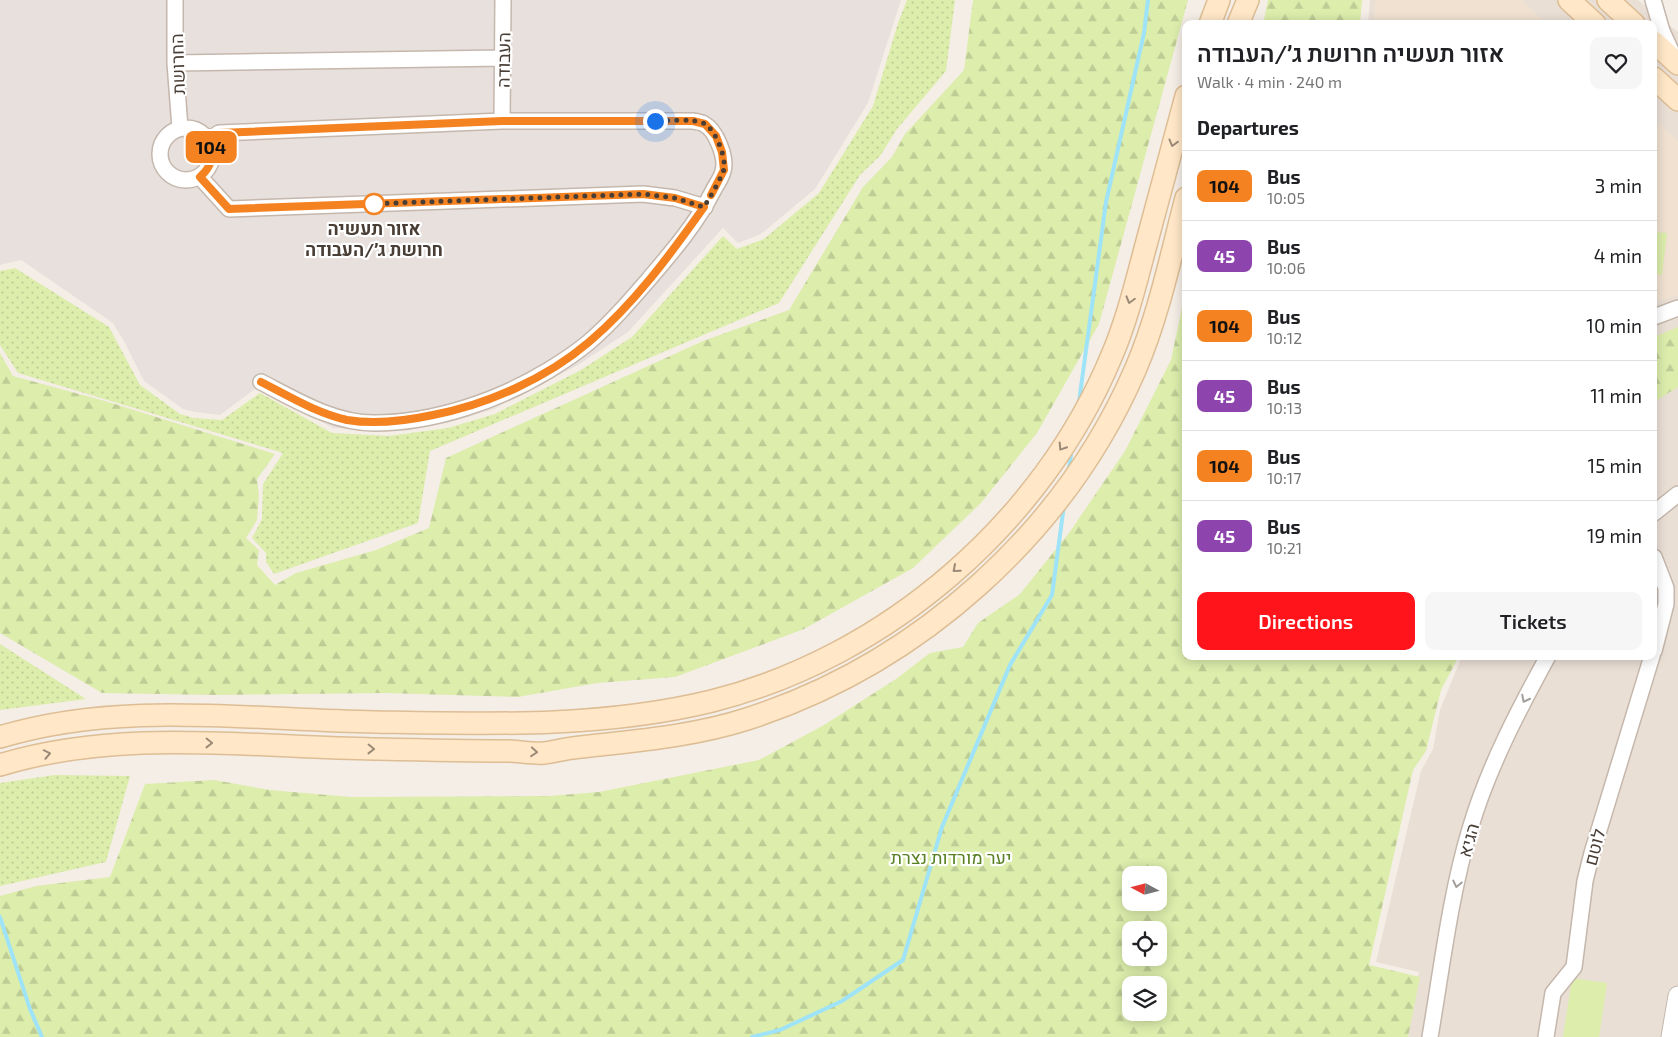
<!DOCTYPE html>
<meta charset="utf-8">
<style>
:root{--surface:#fff;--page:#f6f6f6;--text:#202124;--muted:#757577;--line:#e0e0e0;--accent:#ff141c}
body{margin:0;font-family:"Exo 2",Heebo,sans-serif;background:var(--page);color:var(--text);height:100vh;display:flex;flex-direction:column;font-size:19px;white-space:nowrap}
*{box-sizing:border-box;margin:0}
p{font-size:16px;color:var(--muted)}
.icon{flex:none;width:28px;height:28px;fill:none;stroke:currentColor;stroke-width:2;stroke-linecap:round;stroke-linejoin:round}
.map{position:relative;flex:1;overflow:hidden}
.sheet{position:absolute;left:1182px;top:20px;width:475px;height:640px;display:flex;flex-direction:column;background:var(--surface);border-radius:10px;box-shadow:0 2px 12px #0003}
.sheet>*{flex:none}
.badge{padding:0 10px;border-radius:8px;font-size:18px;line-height:32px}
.needle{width:32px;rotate:277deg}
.fabs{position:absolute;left:1122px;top:866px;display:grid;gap:10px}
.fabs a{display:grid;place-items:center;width:45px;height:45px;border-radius:10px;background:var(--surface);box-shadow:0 2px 12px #0003;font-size:25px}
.you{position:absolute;width:25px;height:25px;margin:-12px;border:4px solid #fff;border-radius:50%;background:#1a73e8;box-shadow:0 0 0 8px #1a73e833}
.map>.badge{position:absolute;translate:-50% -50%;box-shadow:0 0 0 2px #fff}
h2{padding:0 15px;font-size:19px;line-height:45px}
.round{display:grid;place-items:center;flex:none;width:52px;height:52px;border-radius:10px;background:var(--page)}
.headline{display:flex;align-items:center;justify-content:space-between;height:85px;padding:0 15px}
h1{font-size:24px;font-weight:600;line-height:38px}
.primary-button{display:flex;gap:10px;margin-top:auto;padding:10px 15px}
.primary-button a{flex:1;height:58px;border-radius:10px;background:var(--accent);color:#fff;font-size:20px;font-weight:600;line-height:58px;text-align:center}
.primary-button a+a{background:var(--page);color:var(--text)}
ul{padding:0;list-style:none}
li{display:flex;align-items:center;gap:15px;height:70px;padding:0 15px;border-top:1px solid var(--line)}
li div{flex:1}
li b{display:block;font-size:19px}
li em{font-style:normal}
li .badge{min-width:55px;font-weight:700;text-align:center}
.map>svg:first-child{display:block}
.residential{fill:#eadfd5}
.industrial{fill:#e7e0dc}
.education{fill:#f0e1d0}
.grass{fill:url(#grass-dots)}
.forest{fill:url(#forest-firs);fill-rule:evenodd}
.park{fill:#dcedac}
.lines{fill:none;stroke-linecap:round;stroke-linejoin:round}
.stream{stroke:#9ee3f7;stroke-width:4}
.minor-casing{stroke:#c5b7ac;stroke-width:18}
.tertiary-casing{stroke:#c5b7ac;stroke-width:21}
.secondary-casing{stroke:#ddbd94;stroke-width:24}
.minor{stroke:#fff;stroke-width:15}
.tertiary{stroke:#fff;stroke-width:19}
.secondary{stroke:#ffe7c7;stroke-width:21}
.oneway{stroke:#9b8a77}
.oneway2{stroke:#a49e9a}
.line-casing{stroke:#fff;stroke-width:11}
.line{stroke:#f58220;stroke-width:8}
.walk{stroke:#493e35;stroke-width:5;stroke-dasharray:0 9}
.stop-dot{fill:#fff;stroke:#f58220;stroke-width:2.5}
.labels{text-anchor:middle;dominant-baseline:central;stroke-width:4.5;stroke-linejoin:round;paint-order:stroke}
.street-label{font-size:18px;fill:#493e35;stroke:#fff}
.stop-label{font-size:18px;font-weight:bold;fill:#493e35;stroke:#fff}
.park-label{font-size:18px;fill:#578122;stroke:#fff}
</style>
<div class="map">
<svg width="1678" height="1037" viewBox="0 0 1678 1037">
<defs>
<pattern id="grass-dots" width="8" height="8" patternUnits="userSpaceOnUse" patternTransform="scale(1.25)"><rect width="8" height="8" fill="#dcedac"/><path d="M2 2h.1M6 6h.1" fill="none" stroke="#becc95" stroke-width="1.8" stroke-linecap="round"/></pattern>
<pattern id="forest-firs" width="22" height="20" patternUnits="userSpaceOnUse" patternTransform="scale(1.25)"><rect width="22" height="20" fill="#dcedac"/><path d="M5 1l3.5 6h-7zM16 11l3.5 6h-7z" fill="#becc95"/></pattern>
</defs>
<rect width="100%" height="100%" fill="#f5eee7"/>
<path class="residential" d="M1370 0H1638L1678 32V1037H1408L1419 972 1376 962 1421 771 1433 749 1440 710 1462 656H1654V24H1368Z"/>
<path class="industrial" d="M0 0H901L868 103 815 189 761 234 738 243 723 228 628 332 578 365 494 409 447 423 388 430 333 428 259 386 220 415 195 412 183 409 144 381 125 343 113 323 21 260 0 265Z"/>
<path class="education" d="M1375 0H1521L1547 24H1374Z
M1654 120 1678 141V295L1654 302Z"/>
<path class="grass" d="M907 0H955L946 71 897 129 880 156 860 175 779 303 430 451 418 523 274 574 266 562V553L252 538 262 519 263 484 283 453 18 373 0 345V271L15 268 109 327 140 385 180 414 194 418 222 420 260 393 332 433 389 436 448 428 495 414 581 370 632 337 723 236 737 249 764 239 819 193 873 106 898 23Z
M0 644 86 699 0 710Z
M55 775 130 776 106 862 0 886V783Z"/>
<path class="forest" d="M973 0H1188L1099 324 1037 433 981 503 913 568 804 629 675 677 597 683 518 697 385 693 215 695 102 693 0 633V353L13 376 105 401 275 454 257 479 259 495 257 520 246 538 259 550 257 565 275 585 296 573 376 550 429 528 446 458 703 341 789 310 863 187 892 157 905 134 964 70Z
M1268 0H1362L1360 24H1263Z
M1186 289V656H1459L1441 690 1426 751 1413 770 1369 965 1420 977 1408 1037H0V896L36 886 110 877 145 784 214 780 270 790 350 797 550 796 599 792 759 760 824 725 896 679 930 653 963 647 978 623 1020 594 1069 533 1125 451 1171 360ZM1131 875H1159V902H1131ZM1131 930H1159V958H1131ZM1131 985H1159V1012H1131Z
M1678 327V387L1654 402V337Z"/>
<path class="park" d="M1654 232 1667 233 1662 275 1654 274Z
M1572 978 1607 983 1599 1037H1563Z"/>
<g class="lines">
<path class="stream" d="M1079 402 1106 202 1144 33 1148 0
M1069 468 1072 448
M0 917 30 1009 42 1037
M752 1037 780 1030 842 1001 903 960 942 827 1010 665 1052 595 1064 505"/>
<g class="minor-casing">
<path id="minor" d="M175 0V63L180 128
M1653 0 1662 31 1673 55
M175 63 503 58
M502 121 503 0
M160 154a26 26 0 1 1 52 0a26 26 0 1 1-52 0Z
M209 140 219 133 502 121H693C697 122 701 122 704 124 716 130 727 158 723 171 722 177 716 185 713 191 697 223 672 252 649 279 630 301 611 323 589 342 577 352 562 362 549 370 498 401 433 423 374 423 333 423 296 400 261 382
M200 177 229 209 643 194 675 198 705 207
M1654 317 1678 308
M1654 513 1678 494
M1654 557 1666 588V604L1654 651
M1430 1037C1442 967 1450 896 1470 829 1488 768 1518 711 1548 656
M1546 1037 1553 993 1574 967 1585 881 1592 853 1652 656"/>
</g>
<g class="tertiary-casing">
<path id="tertiary" d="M1671 1037 1678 996"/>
</g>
<g class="secondary-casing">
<path id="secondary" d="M1569 0 1595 24
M1608 0 1634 24
M1210 24 1219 0
M1238 24 1248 0
M1654 42 1678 64
M1654 78 1678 100
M0 737C121 700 251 720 375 722 487 724 602 728 712 701 887 657 1043 522 1112 355 1127 320 1136 282 1146 245 1159 195 1173 146 1186 96
M0 765C121 728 250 747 374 749 419 750 463 751 507 751 519 751 532 754 544 753 554 752 563 749 573 748 632 741 691 737 747 719 918 664 1065 533 1136 368 1159 314 1171 255 1186 198"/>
</g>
<use href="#minor" class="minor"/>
<use href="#tertiary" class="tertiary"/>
<use href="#secondary" class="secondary"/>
</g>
<defs><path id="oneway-chevron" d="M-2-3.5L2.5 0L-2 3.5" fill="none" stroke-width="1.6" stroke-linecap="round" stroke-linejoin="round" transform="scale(1.25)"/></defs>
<g class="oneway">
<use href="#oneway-chevron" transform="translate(1173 143) rotate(105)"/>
<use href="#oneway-chevron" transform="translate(1130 300) rotate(106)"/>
<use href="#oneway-chevron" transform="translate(1062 447) rotate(123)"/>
<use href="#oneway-chevron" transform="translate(956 569) rotate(139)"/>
<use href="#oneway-chevron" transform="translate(209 743) rotate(1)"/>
<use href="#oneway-chevron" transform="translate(371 749) rotate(1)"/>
<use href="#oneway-chevron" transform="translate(534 752) rotate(5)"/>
<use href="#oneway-chevron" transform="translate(47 754) rotate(-11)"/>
</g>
<g class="oneway2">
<use href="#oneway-chevron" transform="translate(1525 699) rotate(117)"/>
<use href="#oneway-chevron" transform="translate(1457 884) rotate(102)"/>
</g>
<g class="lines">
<g class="line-casing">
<path id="line" d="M261 382C289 396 316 413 347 420 376 425 405 421 433 415 487 405 547 378 589 342 634 304 670 255 704 207L675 198 643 194 229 209 200 177C212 166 215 155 209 140L219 133 502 121H693L705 124 716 136 722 152 724 170 711 195"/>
</g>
<use href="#line" class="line"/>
<path class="walk" d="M374 204H367L643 194 675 198 704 207C709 199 722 177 724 169 726 157 716 131 705 124 695 118 667 121 655 121"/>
</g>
<circle class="stop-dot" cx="374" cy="204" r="10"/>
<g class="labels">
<g class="street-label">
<text transform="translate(503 60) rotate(-89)">העבודה</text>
<text transform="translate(177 64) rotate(-92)">החרושת</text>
<text transform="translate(1468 840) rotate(-74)">הגיא</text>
<text transform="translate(1594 847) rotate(-75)">לוטם</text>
</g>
<g class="stop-label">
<text x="374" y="228">אזור תעשיה<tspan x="374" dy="21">חרושת ג׳/העבודה</tspan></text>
</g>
<g class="park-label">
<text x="951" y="857">יער מורדות נצרת</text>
</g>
</g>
</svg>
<div class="fabs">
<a><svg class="needle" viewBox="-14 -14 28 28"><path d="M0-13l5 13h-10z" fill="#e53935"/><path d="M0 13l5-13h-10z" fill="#757577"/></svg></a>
<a><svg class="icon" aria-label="locate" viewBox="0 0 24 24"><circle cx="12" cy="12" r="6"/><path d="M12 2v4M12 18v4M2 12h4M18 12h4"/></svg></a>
<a><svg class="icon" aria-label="layers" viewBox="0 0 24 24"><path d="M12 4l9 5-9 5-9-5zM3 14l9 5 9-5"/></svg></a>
</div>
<div class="you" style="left:655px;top:121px"></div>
<b class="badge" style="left:211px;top:147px;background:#f58220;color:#111">104</b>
<section class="sheet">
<div class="headline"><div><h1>אזור תעשיה חרושת ג׳/העבודה</h1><p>Walk · 4 min · 240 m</p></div><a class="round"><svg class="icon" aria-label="heart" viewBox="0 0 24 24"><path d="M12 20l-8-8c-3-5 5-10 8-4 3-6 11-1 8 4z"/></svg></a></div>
<h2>Departures</h2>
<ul>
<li><span class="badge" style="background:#f58220;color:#111">104</span><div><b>Bus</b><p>10:05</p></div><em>3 min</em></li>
<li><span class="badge" style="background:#8e44ad;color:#fff">45</span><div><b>Bus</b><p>10:06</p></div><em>4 min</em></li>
<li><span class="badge" style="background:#f58220;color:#111">104</span><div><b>Bus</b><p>10:12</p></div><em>10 min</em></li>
<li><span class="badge" style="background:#8e44ad;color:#fff">45</span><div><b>Bus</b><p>10:13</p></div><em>11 min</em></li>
<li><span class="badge" style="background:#f58220;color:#111">104</span><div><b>Bus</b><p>10:17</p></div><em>15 min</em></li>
<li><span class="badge" style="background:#8e44ad;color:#fff">45</span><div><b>Bus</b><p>10:21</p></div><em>19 min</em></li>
</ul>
<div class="primary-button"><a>Directions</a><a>Tickets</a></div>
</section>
</div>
